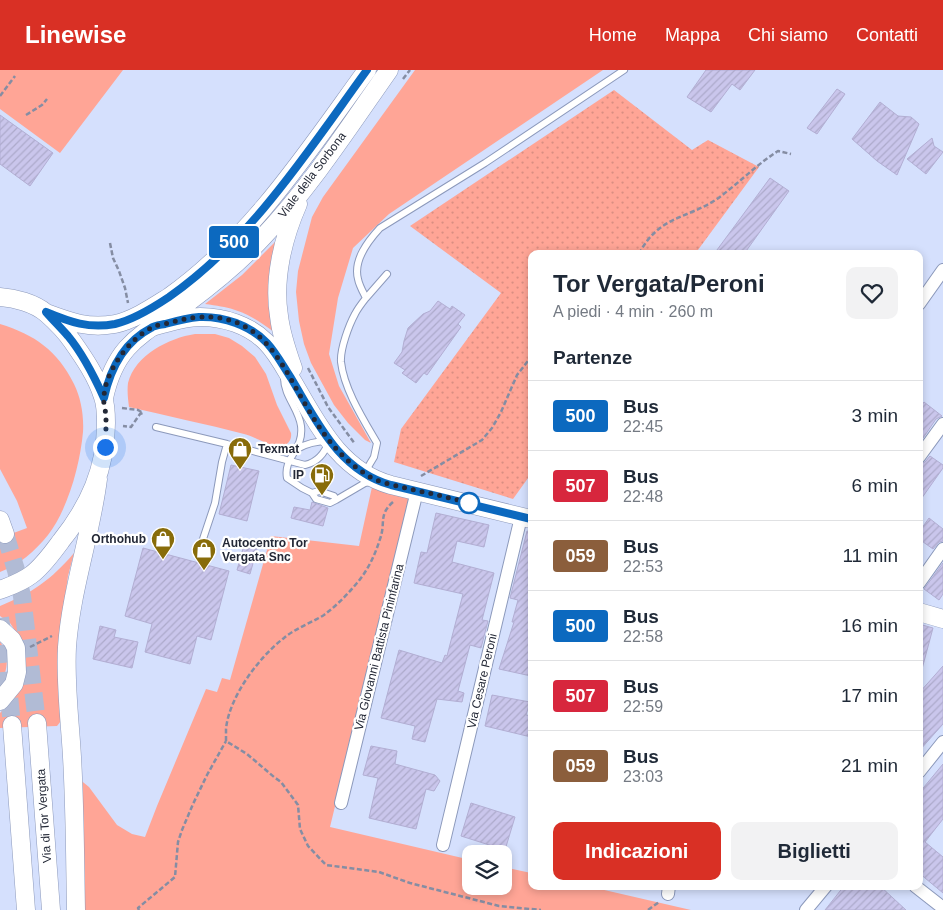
<!DOCTYPE html>
<html lang="it">
<meta charset="utf-8">
<style>
:root{--surface:#fff;--page:#f2f2f3;--text:#1f2937;--muted:#747a83;--line:#e0e1e3;--accent:#d93025}
body{margin:0;font-family:Arial,sans-serif;background:var(--page);color:var(--text);height:100vh;display:flex;flex-direction:column;font-size:19px;white-space:nowrap}
*{box-sizing:border-box;margin:0}
p{font-size:16px;color:var(--muted)}
.icon{flex:none;width:28px;height:28px;fill:none;stroke:currentColor;stroke-width:2;stroke-linecap:round;stroke-linejoin:round}
.map{position:relative;flex:1;overflow:hidden}
.panel{position:absolute;left:528px;top:180px;width:395px;height:640px;display:flex;flex-direction:column;background:var(--surface);border-radius:10px;box-shadow:0 2px 8px #0003}
.panel>*{flex:none}
.badge{padding:0 10px;border-radius:4px;font-size:18px;line-height:32px}
.tools{position:absolute;left:462px;top:775px;display:grid;gap:10px}
.tools a{display:grid;place-items:center;width:50px;height:50px;border-radius:10px;background:var(--surface);box-shadow:0 2px 8px #0003;font-size:25px}
.you{position:absolute;width:25px;height:25px;margin:-12px;border:4px solid #fff;border-radius:50%;background:#1a73e8;box-shadow:0 0 0 8px #1a73e833}
.map>.badge{position:absolute;translate:-50% -50%;box-shadow:0 0 0 2px #fff}
h2{padding:0 25px;font-size:19px;line-height:45px}
.round{display:grid;place-items:center;flex:none;width:52px;height:52px;border-radius:10px;background:var(--page)}
.head{display:flex;align-items:center;justify-content:space-between;height:85px;padding:0 25px}
h1{font-size:24px;font-weight:800;line-height:38px}
.action{display:flex;gap:10px;margin-top:auto;padding:10px 25px}
.action a{flex:1;height:58px;border-radius:10px;background:var(--accent);color:#fff;font-size:20px;font-weight:800;line-height:58px;text-align:center}
.action a+a{background:var(--page);color:var(--text)}
ul{padding:0;list-style:none}
li{display:flex;align-items:center;gap:15px;height:70px;padding:0 25px;border-top:1px solid var(--line)}
li div{flex:1}
li b{display:block;font-size:19px}
li em{font-style:normal}
li .badge{min-width:55px;font-weight:700;text-align:center}
header{display:flex;align-items:center;gap:30px;box-sizing:border-box;height:70px;padding:0 25px;background:var(--accent);color:#fff}
header strong{font-size:24px}
nav{display:flex;gap:28px;margin-inline-start:auto;font-size:18px}
.map>svg:first-child{display:block}
.green{fill:#ffa596}
.park{fill:url(#park-dots)}
.building{fill:url(#building-hatch);stroke:#b2aed3}
.lines{fill:none;stroke-linecap:round;stroke-linejoin:round}
.secondary-tunnel{stroke:#b1bbd5;stroke-width:18;stroke-dasharray:18 9;stroke-linecap:butt}
.lane-casing{stroke:#8c99bb;stroke-width:8}
.street-casing{stroke:#8c99bb;stroke-width:14}
.secondary-casing{stroke:#8c99bb;stroke-width:19}
.path{stroke:#858da3;stroke-width:2.5;stroke-dasharray:5 2.5;stroke-linecap:butt}
.lane{stroke:#fff;stroke-width:6}
.street{stroke:#fff;stroke-width:12}
.secondary{stroke:#fff;stroke-width:18}
.line-casing{stroke:#fff;stroke-width:11}
.line{stroke:#0c69bf;stroke-width:8}
.walk{stroke:#232836;stroke-width:5;stroke-dasharray:0 9}
.stop-dot{fill:#fff;stroke:#0c69bf;stroke-width:2.5}
.labels{text-anchor:middle;dominant-baseline:central;stroke-width:4.5;stroke-linejoin:round;paint-order:stroke}
.street-label{font-size:12px;fill:#232836;stroke:#fff}
.poi-label{font-size:12px;font-weight:bold;fill:#232836;stroke:#fff;text-anchor:start}
</style>
<header>
<strong>Linewise</strong>
<nav><a>Home</a><a>Mappa</a><a>Chi siamo</a><a>Contatti</a></nav>
</header>
<div class="map">
<svg width="943" height="840" viewBox="0 0 943 840">
<defs>
<pattern id="park-dots" width="8" height="8" patternUnits="userSpaceOnUse" patternTransform="scale(1.25)"><rect width="8" height="8" fill="#ffa596"/><path d="M2 2h.1M6 6h.1" fill="none" stroke="#da8e82" stroke-width="1.8" stroke-linecap="round"/></pattern>
<pattern id="building-hatch" width="6" height="6" patternUnits="userSpaceOnUse" patternTransform="scale(1.25)"><rect width="6" height="6" fill="#cac6ec"/><path d="M-1 1l2-2M0 6l6-6M5 7l2-2" fill="none" stroke="#adaacb"/></pattern>
</defs>
<rect width="100%" height="100%" fill="#d5e0fd"/>
<path class="green" d="M0 0H123L60 83 0 39Z
M415 0H603L389 144 353 178 338 228 329 284 339 316 371 373 365 370 348 353 334 335 311 293 304 274 299 251 296 222 298 201 312 147 323 127Z
M279 168 274 262C248 243 237 238 205 234L242 205Z
M0 254C35 265 57 280 74 314 81 328 84 346 83 362 80 395 68 439 48 465 35 481 19 495 0 502V468L27 458 17 431 0 399Z
M195 264H215L229 268 242 276 255 287 266 304 277 335 291 363C292 370 288 376 280 376 269 377 254 366 244 364 206 354 167 346 129 337 128 329 127 321 128 313 135 285 169 268 195 264Z
M372 417 410 427 330 757 471 790V816H504V797L531 803V816H587L691 840H76L73 704 89 717 117 755 132 764 145 767 157 736 206 619 217 622 222 608 230 610 271 466 359 476Z
M74 483 68 506 61 557V651L57 656 0 658V643L12 630 20 568 10 553 0 546V536C32 523 51 510 74 483Z
M0 572C10 585 8 601 0 613Z"/>
<path class="park" d="M614 20 692 80 708 70 759 97 695 184H531V404L513 429 394 392 401 359 501 223 410 156Z"/>
<path class="building" d="M706 0H755L740 20 732 14 711 42 687 27Z
M837 19 845 24 817 64 807 58Z
M880 32 898 46 911 47 919 54 897 105 877 91 852 69Z
M0 45 53 83 30 116 0 94Z
M932 68 934 76 943 82 926 104 907 89Z
M770 108 789 121 744 184H714Z
M438 231 450 239 452 236 465 245 458 254 461 257 427 305 424 303 416 313 402 303 405 300 394 293 402 282 404 271 408 258 423 244 430 241Z
M924 332 942 346 936 349 919 374V339Z
M930 386 943 395V398L919 432V395L925 392Z
M231 395 259 401 247 451 219 444Z
M312 432 328 438 323 456 291 448 294 437 310 440Z
M436 443 489 455 484 477 457 471 452 492 494 503 482 550 488 551 481 578 470 575 458 621 464 623 462 632 437 629 425 672 412 669 415 656 381 648 399 580 442 593 445 585 447 586 463 524 414 513 421 482 427 483Z
M929 448 943 459V471L939 472 933 479 919 469V462Z
M527 461 531 462V606L499 599 514 552H512L518 530 510 528Z
M244 475 257 479 250 504 237 500Z
M143 478 229 501 211 570 197 566 190 594 145 582 152 554 125 546Z
M943 493V524L939 530 924 519Z
M919 554 933 558 922 599 919 598Z
M100 556 116 560 114 567 138 572 132 598 93 589Z
M943 596V654L919 681V623Z
M492 625 530 632 526 645 531 646V667L485 656Z
M371 676 397 681 395 694 435 705 440 711 434 721 426 719 416 759 369 748 378 708 363 705Z
M943 694V749L925 772 943 787V823L919 803V723Z
M471 733 515 747 505 780 461 766Z
M844 816H880L906 840H825Z"/>
<g class="lines">
<path class="secondary-tunnel" d="M5 464 16 500 22 526 37 653
M0 548C6 584 8 619 12 655"/>
<g class="lane-casing">
<path id="lane" d="M366 228 387 204
M284 308C284 326 299 339 301 356 304 380 283 387 287 408L302 418 312 423 319 421 334 426 336 430 365 413 373 411
M156 357 227 374 305 395C318 392 325 383 329 371 317 371 307 373 297 379
M365 402 374 387 377 373C363 349 344 319 341 292 340 279 349 255 355 244 358 238 362 233 366 228 363 222 359 215 358 209 353 190 368 171 380 158L485 93 624 0
M312 423 316 429 330 433 336 430
M211 481 200 478 215 433 222 392 227 374"/>
</g>
<g class="street-casing">
<path id="street" d="M919 234 943 200
M919 387 943 354
M919 513 943 479
M919 702 943 672
M341 733 417 421
M443 775 521 447
M915 816 943 838
M668 824 669 816
M806 840 826 816"/>
</g>
<g class="secondary-casing">
<path id="secondary" d="M0 227C15 228 34 233 46 243 55 251 65 261 72 271 84 288 97 307 103 327 106 335 106 345 106 353 106 399 89 436 61 471 52 483 43 496 31 505 22 512 10 516 0 520
M46 243C70 252 89 259 115 254 134 250 153 237 169 227 252 168 308 81 367 0
M152 257C167 253 184 247 200 247 224 247 249 255 266 272 276 282 283 295 290 307 316 350 337 400 391 415L531 449
M293 298C287 281 281 264 279 246 273 209 283 168 298 134
M104 328C116 272 144 264 186 234 213 214 240 192 263 167 311 116 349 57 389 0
M0 450 5 464
M919 542 943 549
M0 559 12 570 16 578 17 602 14 614 0 631
M37 653 51 840
M12 655 26 840
M76 840C75 789 75 738 72 687 70 651 65 614 67 577 71 520 91 465 98 409"/>
</g>
<path class="path" d="M403 9 410 0
M0 26 15 6
M26 45 42 35 47 29
M110 173 113 188 119 201 125 218 128 233
M639 184C658 146 687 149 717 129 738 114 756 95 778 81L791 84
M308 298 328 337 355 374
M122 338 138 340 143 343 140 344 131 357 123 356
M421 406 482 370 492 358 501 342 517 305 531 287
M393 432C378 445 386 453 380 469 375 485 368 500 357 513 347 525 336 536 324 545 311 553 296 558 284 568 259 587 229 627 226 659 226 663 226 667 226 671L247 684 274 707 281 712 298 735 300 759 308 776 326 795 379 802 410 813 499 836 541 840
M30 577 52 566
M139 840 138 838 175 807 178 772 182 760 193 734 207 705 226 671
M648 840 659 832"/>
<use href="#lane" class="lane"/>
<use href="#street" class="street"/>
<use href="#secondary" class="secondary"/>
</g>
<g class="lines">
<g class="line-casing">
<path id="line" d="M367 0C308 81 253 168 169 227 154 237 133 250 115 254 89 259 70 252 46 242 53 250 61 258 68 266 83 284 94 306 104 328 110 300 124 272 151 258 155 255 160 255 165 254 176 251 187 248 199 247 223 246 250 255 267 273 277 284 283 296 291 308 317 351 338 400 391 415L531 449"/>
</g>
<use href="#line" class="line"/>
<path class="walk" d="M105 377C106 367 106 357 106 347 106 341 103 334 104 328 104 303 129 269 151 258 155 255 160 255 165 254 176 251 187 248 199 247 266 244 282 297 311 344 325 367 341 388 364 403 376 412 392 415 406 418 427 423 448 427 469 433"/>
</g>
<defs>
<g id="shop-pin" transform="scale(1.25)"><path d="M0 17L-7.5 6A9.5 9.5 0 1 1 7.5 6Z" fill="#886c0a" stroke="#fff"/><path d="M-5-2.5h2.3a2.7 3.5 0 0 1 5.4 0H5L5.5 6h-11ZM-1.5-2.5h3a1.5 2.3 0 0 0-3 0Z" fill="#fff"/></g>
<g id="fuel-pin" transform="scale(1.25)"><path d="M0 17L-7.5 6A9.5 9.5 0 1 1 7.5 6Z" fill="#886c0a" stroke="#fff"/><path d="M-5.5-6h7V0h2V4h1.3V-2.5L3-4.5l.8-.8L6-3V5H2.5V1h-1V6h-7ZM-4.2-4.7v3.2H.2V-4.7Z" fill="#fff"/></g>
</defs>
<g fill-rule="evenodd">
<use href="#shop-pin" x="240" y="379"/>
<use href="#fuel-pin" x="322" y="405"/>
<use href="#shop-pin" x="163" y="469"/>
<use href="#shop-pin" x="204" y="480"/>
</g>
<circle class="stop-dot" cx="469" cy="433" r="10"/>
<g class="labels">
<g class="street-label">
<text transform="translate(312 105) rotate(-53)">Viale della Sorbona</text>
<text transform="translate(379 577) rotate(-76)">Via Giovanni Battista Pininfarina</text>
<text transform="translate(482 611) rotate(-77)">Via Cesare Peroni</text>
<text transform="translate(44 746) rotate(-94)">Via di Tor Vergata</text>
</g>
<g class="poi-label">
<text x="258" y="379">Texmat</text>
<text x="304" y="405" text-anchor="end">IP</text>
<text x="146" y="469" text-anchor="end">Orthohub</text>
<text x="222" y="473">Autocentro Tor<tspan x="222" dy="14">Vergata Snc</tspan></text>
</g>
</g>
</svg>
<div class="tools">
<a><svg class="icon" aria-label="layers" viewBox="0 0 24 24"><path d="M12 4l9 5-9 5-9-5zM3 14l9 5 9-5"/></svg></a>
</div>
<div class="you" style="left:105px;top:377px"></div>
<b class="badge" style="left:234px;top:172px;background:#0c69bf;color:#fff">500</b>
<section class="panel">
<div class="head"><div><h1>Tor Vergata/Peroni</h1><p>A piedi · 4 min · 260 m</p></div><a class="round"><svg class="icon" aria-label="heart" viewBox="0 0 24 24"><path d="M12 20l-8-8c-3-5 5-10 8-4 3-6 11-1 8 4z"/></svg></a></div>
<h2>Partenze</h2>
<ul>
<li><span class="badge" style="background:#0c69bf;color:#fff">500</span><div><b>Bus</b><p>22:45</p></div><em>3 min</em></li>
<li><span class="badge" style="background:#d7263d;color:#fff">507</span><div><b>Bus</b><p>22:48</p></div><em>6 min</em></li>
<li><span class="badge" style="background:#8b5e3c;color:#fff">059</span><div><b>Bus</b><p>22:53</p></div><em>11 min</em></li>
<li><span class="badge" style="background:#0c69bf;color:#fff">500</span><div><b>Bus</b><p>22:58</p></div><em>16 min</em></li>
<li><span class="badge" style="background:#d7263d;color:#fff">507</span><div><b>Bus</b><p>22:59</p></div><em>17 min</em></li>
<li><span class="badge" style="background:#8b5e3c;color:#fff">059</span><div><b>Bus</b><p>23:03</p></div><em>21 min</em></li>
</ul>
<div class="action"><a>Indicazioni</a><a>Biglietti</a></div>
</section>
</div>
